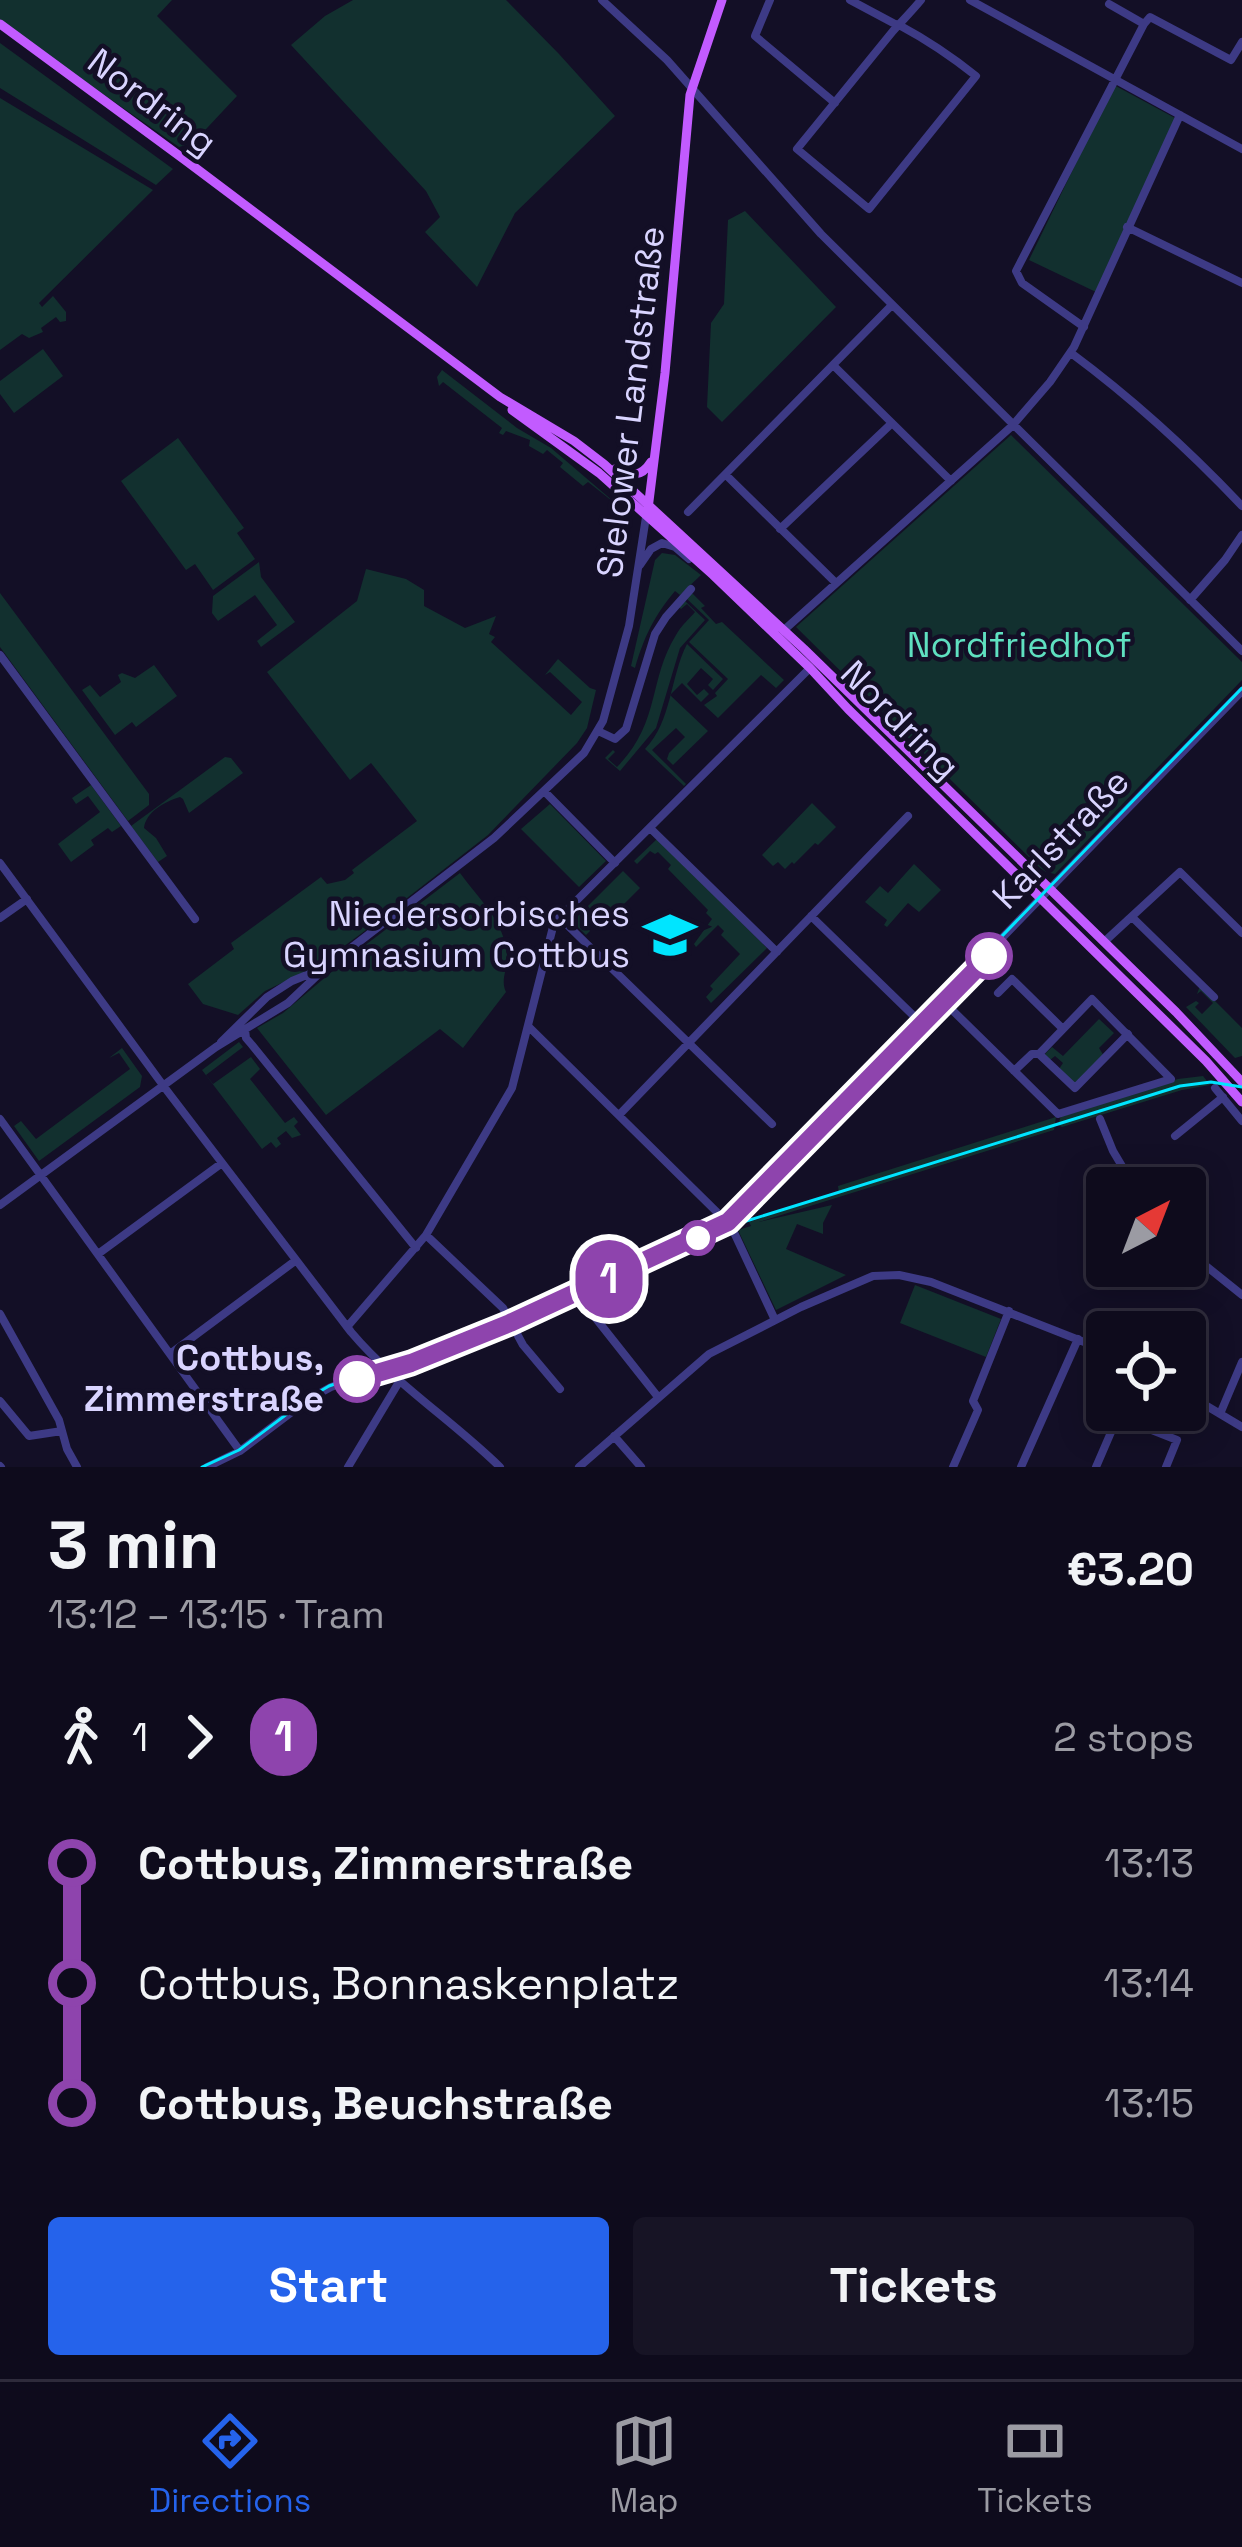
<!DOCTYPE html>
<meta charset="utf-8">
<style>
:root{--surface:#0e0b1c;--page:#171425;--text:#f1f3f6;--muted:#9b9ba3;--line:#2e2b3b;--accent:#2563eb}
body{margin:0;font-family:"Space Grotesk",sans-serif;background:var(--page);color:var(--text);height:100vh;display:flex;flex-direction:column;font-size:45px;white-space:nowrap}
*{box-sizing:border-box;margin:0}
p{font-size:39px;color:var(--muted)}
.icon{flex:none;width:66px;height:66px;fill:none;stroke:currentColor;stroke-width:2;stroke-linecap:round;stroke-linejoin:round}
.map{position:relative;height:1467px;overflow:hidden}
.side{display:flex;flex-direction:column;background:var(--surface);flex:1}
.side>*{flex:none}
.badge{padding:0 24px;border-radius:39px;font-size:42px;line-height:78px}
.needle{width:78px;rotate:42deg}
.fabs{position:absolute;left:1086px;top:1167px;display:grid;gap:24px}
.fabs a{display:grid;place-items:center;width:120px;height:120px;border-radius:12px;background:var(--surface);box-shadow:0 6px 30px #0003,0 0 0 3px var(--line);font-size:60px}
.map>.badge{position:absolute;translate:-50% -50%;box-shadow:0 0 0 6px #fff}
.legs{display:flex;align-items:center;gap:18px;height:132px;padding:0 48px;font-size:39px}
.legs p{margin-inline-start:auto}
.summary{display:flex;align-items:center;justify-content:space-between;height:204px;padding:0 48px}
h1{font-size:66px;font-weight:700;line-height:90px}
.button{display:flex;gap:24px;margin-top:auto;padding:24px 48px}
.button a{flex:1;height:138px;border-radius:12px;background:var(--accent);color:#fff;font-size:48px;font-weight:700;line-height:138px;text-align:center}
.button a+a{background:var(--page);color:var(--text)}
ul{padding:0 48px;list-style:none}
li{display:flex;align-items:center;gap:42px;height:120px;font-size:45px}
li i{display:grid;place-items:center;width:18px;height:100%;margin:0 15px;background:currentColor}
li i::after{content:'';width:30px;height:30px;margin:-15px;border:9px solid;border-radius:50%;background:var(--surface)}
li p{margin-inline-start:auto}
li:first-child i{background:linear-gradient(#0000 50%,currentColor 0)}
li:last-child i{background:linear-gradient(currentColor 50%,#0000 0)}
.tab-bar{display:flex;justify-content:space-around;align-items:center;height:168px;border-top:3px solid var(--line);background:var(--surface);font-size:33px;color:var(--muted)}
.tab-bar a{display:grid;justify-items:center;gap:6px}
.tab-bar .on{color:var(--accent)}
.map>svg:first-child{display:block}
.green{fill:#12302f}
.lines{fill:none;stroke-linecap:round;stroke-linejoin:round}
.minor{stroke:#3d3a85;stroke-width:8}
.major{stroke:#c25bff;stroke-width:9}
.tram{stroke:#00e5ff;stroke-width:3}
.line-1-casing{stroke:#fff;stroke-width:27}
.line-1{stroke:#8e44ad;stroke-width:18}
.stop-1-dot{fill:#fff;stroke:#8e44ad;stroke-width:6}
.labels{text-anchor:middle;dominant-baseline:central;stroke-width:9;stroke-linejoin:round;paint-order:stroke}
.street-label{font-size:36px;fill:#d9d4ff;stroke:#130f26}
.park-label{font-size:36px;fill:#5fe0c0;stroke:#130f26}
.poi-label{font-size:36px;fill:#d9d4ff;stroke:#130f26;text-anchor:end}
.stop-label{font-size:36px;font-weight:bold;fill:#d9d4ff;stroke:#130f26;text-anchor:end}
</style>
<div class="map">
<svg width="1242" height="1467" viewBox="0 0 1242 1467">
<rect width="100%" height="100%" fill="#130f26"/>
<path class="green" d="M0 0H172L157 16 237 96 193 143 179 147 0 22Z
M353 0H506L559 54 615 116 515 213 477 287 425 232 440 217 426 191 291 45 325 16Z
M0 43 173 169 156 185 0 88Z
M1114 85 1175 118 1096 292 1029 260Z
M0 98 153 190 39 303 42 307 53 296 66 312V321L60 322 56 317 41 328 43 332 29 338 22 334 0 350Z
M745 211 836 307 722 422 707 407 711 323 724 304 728 220Z
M43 349 63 376 14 413 0 394V381Z
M442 370 517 428 551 448 627 513 631 524H628V536L620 555 617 554C620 537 615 522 621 508L588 482 583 486 560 467 563 463 547 450 543 454 529 446 530 440 506 431 503 435 499 433 502 428 443 382 439 386 437 377Z
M1011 435 1242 662V680L1055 874 1046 872 1040 868 796 627Z
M178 438 244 528 237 533 255 559 213 590 195 564 186 570 121 481Z
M662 553 675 555 701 575 680 595 675 591C654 616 644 637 635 668L631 666 655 560Z
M259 562 261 577 295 622 261 647 257 641 277 625 255 595 218 621 212 613 213 596Z
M366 569 406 579 424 590V606L465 628 496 616 489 634 495 637 491 642 571 715 582 702 550 672 545 675 558 659 590 688 596 690 587 728 577 743 488 835 362 933 317 966 265 991 238 1015 203 1004 188 984 234 949 231 943 321 877 327 884 345 880 354 873 352 870 417 821 371 763 350 780 267 672 357 601Z
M0 593 149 794V805L128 821 0 647Z
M692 593 705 606 701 608 716 624 722 622 784 680 776 688 761 675 718 718 704 705 717 696 715 693 728 679 689 642 709 620 687 599Z
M685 601 705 620 680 648 656 728 620 771 605 758 613 750 615 752 608 759 617 767C661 722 648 680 676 635 681 626 689 619 695 612L687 604 681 609 679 607Z
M687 644 723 679 713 690 708 685 713 679 701 668 687 684 697 695 704 689 709 694 701 702 682 683 670 695 708 731 673 765 667 759 669 753 685 737 676 728 652 750 686 784 684 786 645 749C672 721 670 677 687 644Z
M154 665 177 696 136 727 132 722 115 735 82 690 90 685 100 697 121 682 118 675 122 673 135 678Z
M225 757 231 758 243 773 189 813 183 799 180 797C164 802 146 812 144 828L156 838 167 856 158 862 131 826Z
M91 785 121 826 112 832 108 828 91 840 94 845 71 862 58 844 100 812 88 796 76 804 72 798Z
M812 803 836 827 818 845 815 843 794 864 792 862 785 869 778 862 773 866 762 855Z
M550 804 606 861 579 887 521 829Z
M657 839 767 948 711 1003 706 997 713 989 710 986 740 954 721 935 724 931 718 925 696 947 694 944 712 919 706 913 708 910 668 869 671 865 658 852 655 854 650 851 637 864 634 861Z
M914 864 941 890 919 912 908 903 887 927 884 925 887 920 865 902 880 886 888 893Z
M623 871 640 888 606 922 598 915 587 926 590 931 586 935 574 923V920Z
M460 873C479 899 505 922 507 955 508 970 500 979 506 992L463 1048 440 1029 326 1115 257 1028 283 1013 347 959Z
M1200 986 1242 1028V1056L1235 1058 1186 1007 1196 1001 1199 1003 1195 1007 1202 1014 1213 1003 1201 991 1197 994Z
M1099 1019 1114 1033 1099 1048 1104 1056 1076 1085 1059 1069 1063 1063 1055 1056 1050 1060 1044 1055 1052 1047 1063 1056Z
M239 1042 243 1047 206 1075 213 1084 251 1057 260 1069 250 1079 285 1123 294 1117 298 1122 294 1126 301 1135 292 1138 286 1131 277 1138 281 1144 276 1148 271 1142 262 1149 202 1070Z
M122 1048 142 1076 140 1087 39 1161 14 1126 21 1121 36 1139 130 1069 119 1053 109 1058Z
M1203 1076 1210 1085 1182 1090 1062 1127 1058 1125 1061 1116 1178 1079Z
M1056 1117 1054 1130 759 1222 832 1205 823 1223V1234L797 1224 786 1249 846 1275 776 1310 738 1230 751 1226 749 1222 839 1193 838 1186Z
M915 1285 1001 1319 986 1357 900 1323Z"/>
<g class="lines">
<path class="minor" d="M602 0 667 60 821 234 1242 651
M770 0 755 36 835 103
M850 0 895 24 899 25C927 40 951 56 976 76L869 209 797 149 893 31C902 21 912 11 921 0
M970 0 1242 149
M1109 4 1144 24
M1127 227 1242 283
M1084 327 1022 283 1016 271 1144 24 1150 17 1231 60 1242 42
M1071 353C1133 399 1189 450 1242 506
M834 366 951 481
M726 475 836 583
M688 512 891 306
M780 529 892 423
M640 565 651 549 662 543 675 547 689 559
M1190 600 1225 560 1242 535
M784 630 1012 426 1050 382 1074 347 1180 115
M0 655 195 919
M598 731 615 739 626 729 655 634 666 617 691 589
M545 792 615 863
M650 828 777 952
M0 863 168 1092 351 1332C395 1384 452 1420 500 1467
M811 916 921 1023
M559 917 772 1124
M0 918 27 899
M1133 918 1214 997
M1104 942 1180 872 1242 933
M998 993 1012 979 1063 1029
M943 1001 1058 1114 1171 1079 1092 999 1039 1054H1032L1014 1071
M528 1026 731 1226 775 1320
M245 1030 246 1038 252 1045 416 1248
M221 1042 267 997 292 981 319 970
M1039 1054 1075 1088 1128 1034
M1215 1088 1242 1121
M619 1115 908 816
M0 1119 240 1451
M1100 1119 1113 1151 1135 1188
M1175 1136 1223 1097
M0 1205 216 1047 288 1003 325 968 494 838 584 753 603 721 629 626 646 517
M426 1235 503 1308 523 1345 560 1389
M1185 1249 1242 1295
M98 1254 222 1163
M575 1292 658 1397
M0 1314 59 1420 67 1449 77 1467
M347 1327 426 1235 512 1088 554 923 810 668
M170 1354 295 1261
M1185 1393 1242 1427
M0 1401 29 1436 62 1431
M1140 1410 1134 1423 1177 1440 1166 1467
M1220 1414 1242 1362
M614 1436 641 1467
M0 1466 1 1467
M207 1467 240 1451 309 1399 331 1387 406 1362 510 1321 727 1221 1242 691
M348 1467 399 1382
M579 1467 709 1354 801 1307 873 1276 899 1275 931 1282 1107 1351
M953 1467 978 1410 973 1401 1009 1311
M1021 1467 1078 1339
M1096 1467 1115 1423 1126 1419 1134 1423"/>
<path class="major" d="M0 24 185 160 500 397 574 441 604 464 804 649 1176 1012 1242 1082
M512 410 599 473 713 575 810 668 848 709 1206 1061 1242 1102
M615 469C630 476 641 478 651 462
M648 509 665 373 690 95 722 0"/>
<path class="tram" d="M724 1228 1180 1086 1211 1082 1242 1087
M202 1467 239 1450 307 1399 329 1386 405 1360 509 1320 713 1227 733 1214 1242 688"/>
</g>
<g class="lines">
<g class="line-1-casing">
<path id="line-1" d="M357 1379 411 1363 510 1323 728 1222 989 956"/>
</g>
<use href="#line-1" class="line-1"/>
</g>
<defs>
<g id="school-bare" transform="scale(4.14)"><path d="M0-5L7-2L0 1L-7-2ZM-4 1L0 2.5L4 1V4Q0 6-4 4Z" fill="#00e5ff" stroke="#130f26" stroke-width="2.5" paint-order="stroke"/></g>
</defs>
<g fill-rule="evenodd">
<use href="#school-bare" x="670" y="935"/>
</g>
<g class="stop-1-dot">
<circle cx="989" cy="956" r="21"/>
<circle cx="698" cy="1238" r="15"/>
<circle cx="357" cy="1379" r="21"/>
</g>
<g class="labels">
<g class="street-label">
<text transform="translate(152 102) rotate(37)">Nordring</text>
<text transform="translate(631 402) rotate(-83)">Sielower Landstraße</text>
<text transform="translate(900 720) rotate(45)">Nordring</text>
<text transform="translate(1061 839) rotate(-46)">Karlstraße</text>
</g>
<g class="park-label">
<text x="1019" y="645">Nordfriedhof</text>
</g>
<g class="poi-label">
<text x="630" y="914">Niedersorbisches<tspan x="630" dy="41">Gymnasium Cottbus</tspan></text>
</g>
<g class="stop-label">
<text x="324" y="1358">Cottbus,<tspan x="324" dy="41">Zimmerstraße</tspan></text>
</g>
</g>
</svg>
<div class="fabs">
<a><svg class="needle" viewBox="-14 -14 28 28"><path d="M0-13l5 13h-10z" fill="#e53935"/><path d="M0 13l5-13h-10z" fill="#9b9ba3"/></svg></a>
<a><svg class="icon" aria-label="locate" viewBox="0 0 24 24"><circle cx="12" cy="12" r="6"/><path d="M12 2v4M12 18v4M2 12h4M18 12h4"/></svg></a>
</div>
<b class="badge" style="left:609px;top:1279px;background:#8e44ad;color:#fff">1</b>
</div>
<section class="side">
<div class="summary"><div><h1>3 min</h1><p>13:12 – 13:15 · Tram</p></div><b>€3.20</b></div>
<div class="legs"><svg class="icon" aria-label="walk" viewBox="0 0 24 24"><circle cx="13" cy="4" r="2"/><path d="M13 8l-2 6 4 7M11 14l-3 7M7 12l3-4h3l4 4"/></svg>1<svg class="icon" aria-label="forward" viewBox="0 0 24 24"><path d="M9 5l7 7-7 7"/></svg><b class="badge" style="background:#8e44ad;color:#fff">1</b><p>2 stops</p></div>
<ul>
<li><i style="color:#8e44ad"></i><b>Cottbus, Zimmerstraße</b><p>13:13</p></li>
<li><i style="color:#8e44ad"></i><span>Cottbus, Bonnaskenplatz</span><p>13:14</p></li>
<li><i style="color:#8e44ad"></i><b>Cottbus, Beuchstraße</b><p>13:15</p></li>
</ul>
<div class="button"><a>Start</a><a>Tickets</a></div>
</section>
<nav class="tab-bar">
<a class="on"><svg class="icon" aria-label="directions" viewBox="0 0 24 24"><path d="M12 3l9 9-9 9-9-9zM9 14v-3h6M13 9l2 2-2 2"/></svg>Directions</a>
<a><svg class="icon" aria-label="map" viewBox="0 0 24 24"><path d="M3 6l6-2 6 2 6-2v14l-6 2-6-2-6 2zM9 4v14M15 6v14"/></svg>Map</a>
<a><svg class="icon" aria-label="tickets" viewBox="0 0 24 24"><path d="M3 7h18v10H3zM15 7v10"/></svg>Tickets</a>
</nav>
